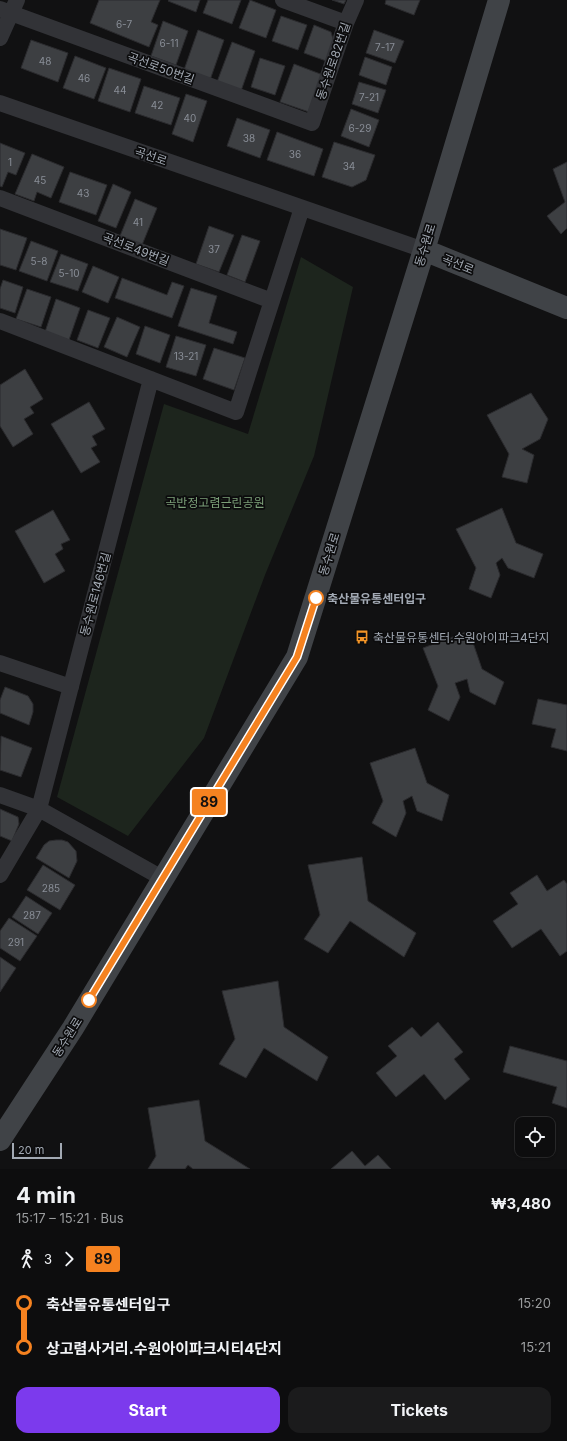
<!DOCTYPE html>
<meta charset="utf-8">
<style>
:root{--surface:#0d0d0e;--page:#1b1b1c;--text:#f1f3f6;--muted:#9a9c9e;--line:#2d2d2e;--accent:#7c3aed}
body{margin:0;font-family:Inter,"Noto Sans KR",sans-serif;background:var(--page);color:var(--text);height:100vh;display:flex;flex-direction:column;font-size:15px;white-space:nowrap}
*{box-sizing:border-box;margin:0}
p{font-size:13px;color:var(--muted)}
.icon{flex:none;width:22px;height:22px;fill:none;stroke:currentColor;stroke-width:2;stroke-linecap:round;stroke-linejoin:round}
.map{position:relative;height:1169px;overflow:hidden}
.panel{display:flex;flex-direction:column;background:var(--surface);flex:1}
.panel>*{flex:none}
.badge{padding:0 8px;border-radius:3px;font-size:14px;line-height:26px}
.fabs{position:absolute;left:515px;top:1117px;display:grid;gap:8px}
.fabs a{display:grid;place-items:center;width:40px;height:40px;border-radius:8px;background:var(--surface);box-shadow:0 1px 3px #0004,0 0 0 1px var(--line);font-size:20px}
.scale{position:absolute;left:12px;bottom:10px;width:50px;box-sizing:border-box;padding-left:4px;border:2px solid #a2a9b3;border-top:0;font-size:11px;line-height:14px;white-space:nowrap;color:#a2a9b3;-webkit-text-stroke:3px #0c0c0d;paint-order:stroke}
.map>.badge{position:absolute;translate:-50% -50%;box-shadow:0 0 0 2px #fff}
.legs{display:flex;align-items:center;gap:6px;height:44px;padding:0 16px;font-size:13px}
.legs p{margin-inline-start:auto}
.overview{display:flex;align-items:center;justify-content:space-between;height:68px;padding:0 16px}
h1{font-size:22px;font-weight:700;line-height:30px}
.button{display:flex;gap:8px;margin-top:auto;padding:8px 16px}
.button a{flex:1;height:46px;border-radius:12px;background:var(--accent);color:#fff;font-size:16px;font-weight:700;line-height:46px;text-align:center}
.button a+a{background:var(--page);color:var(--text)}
ul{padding:0 16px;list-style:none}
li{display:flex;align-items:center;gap:14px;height:44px;font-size:15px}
li i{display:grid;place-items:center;width:6px;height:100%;margin:0 5px;background:currentColor}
li i::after{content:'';width:10px;height:10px;margin:-5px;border:3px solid;border-radius:50%;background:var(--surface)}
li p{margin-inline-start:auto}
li:first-child i{background:linear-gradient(#0000 50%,currentColor 0)}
li:last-child i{background:linear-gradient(currentColor 50%,#0000 0)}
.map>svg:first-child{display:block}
.green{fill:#1d251d}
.building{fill:#3d3f42;stroke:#2b2b2e}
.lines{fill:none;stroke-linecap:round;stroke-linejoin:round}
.street{stroke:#323337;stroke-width:16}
.secondary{stroke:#404347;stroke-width:22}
.line-1-casing{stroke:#fff;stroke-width:9}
.line-1{stroke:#f58220;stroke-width:6}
.stop-1-dot{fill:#fff;stroke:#f58220;stroke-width:2}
.labels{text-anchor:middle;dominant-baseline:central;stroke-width:3.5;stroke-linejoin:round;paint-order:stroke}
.number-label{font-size:10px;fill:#898e97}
.street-label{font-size:12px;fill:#a2a9b3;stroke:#0c0c0d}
.park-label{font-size:12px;fill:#7b9f78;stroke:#0c0c0d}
.stop-label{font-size:12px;font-weight:bold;fill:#a2a9b3;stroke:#0c0c0d;text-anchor:start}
.poi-label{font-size:12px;fill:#a2a9b3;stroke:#0c0c0d;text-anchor:start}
</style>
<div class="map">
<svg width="567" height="1169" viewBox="0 0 567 1169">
<rect width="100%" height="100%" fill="#111112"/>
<path class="green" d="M301 257 353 287 314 456 265 575 204 738 128 836 57 797 164 404 248 434Z"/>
<path class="building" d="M99 0H160L151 22 158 25 149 47 90 23Z
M169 0H200L196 12 168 1Z
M208 0H241L232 24 203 13Z
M250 0 276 10 266 38 239 28Z
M332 0H346L344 4Z
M386 0H420L414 15 385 4Z
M281 16 307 25 298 50 272 41Z
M163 21 188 31 176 65 151 56Z
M314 25 331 32 335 46 329 62 304 53Z
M198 30 224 40 210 80 184 70Z
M374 30 404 41 395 63 366 53Z
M31 40 68 53 58 82 21 68Z
M232 42 255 51 241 91 217 82Z
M75 56 106 68 94 99 63 88Z
M365 57 392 67 386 85 359 75Z
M260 58 285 66 275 95 251 87Z
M294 64 323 75 309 112 280 102Z
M109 68 141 79 130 112 98 101Z
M359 82 386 90 378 113 352 104Z
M144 86 180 98 171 125 135 113Z
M186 94 207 101 193 142 172 134Z
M351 109 379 120 369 147 341 136Z
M237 118 270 130 260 158 227 146Z
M277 132 323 149 314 176 267 160Z
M334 142 375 155 366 180 352 187 322 177Z
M0 143 25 153 16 175 8 172 2 187 0 186Z
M32 154 64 167 51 198 37 192 34 201 15 194Z
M567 162V228L561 234 547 216 565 202 553 169Z
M70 172 107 185 96 215 59 202Z
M113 184 131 192 116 228 98 221Z
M135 199 157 208 142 245 120 236Z
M209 226 234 235 219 272 196 264Z
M0 229 27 238 16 270 0 265Z
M242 235 260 241 245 282 227 275Z
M31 241 58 251 47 281 19 271Z
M61 254 88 264 78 291 50 282Z
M93 266 119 277 108 303 82 292Z
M122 278 167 295 172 282 184 286 172 318 115 298Z
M3 280 23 287 15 313 0 308V289Z
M191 288 217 296 209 323 237 332 233 344 178 326Z
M27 289 51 297 41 327 16 319Z
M56 299 80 308 69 340 45 332Z
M88 310 110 318 98 348 77 340Z
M117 317 140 327 127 357 104 347Z
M145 326 170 335 160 363 136 354Z
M176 336 206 345 196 376 166 367Z
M214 348 245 358 234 390 203 379Z
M25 369 43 399 30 407 34 413 24 419 33 434 13 447 0 426V385Z
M531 393 548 419 540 439 522 449 534 455 527 483 502 477 509 454 487 415Z
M89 402 105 429 92 436 97 445 91 448 100 462 81 473 51 424Z
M502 508 516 543 543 554 534 578 508 568 502 558 496 563 500 575 491 598 469 589 476 568 456 529Z
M53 510 70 540 61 544 63 549 55 554 65 571 44 583 15 531Z
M469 631 482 669 504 682 495 705 470 692 467 679 455 683 460 697 449 721 428 710 438 686 423 648Z
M5 687 28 696 33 704V712L29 725 0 713V700Z
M538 699 567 705V751L551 747 556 729 532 724Z
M1 736 32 748 21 777 0 770Z
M415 748 427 783 449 795 442 821 417 811 412 796 403 801 406 813 396 837 372 823 383 801 370 763Z
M0 809 18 817 19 824 12 841 0 836Z
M56 840H62L68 842 76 851 77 861 69 878 36 858 44 845 49 841Z
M362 857 368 901 416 933 404 957 350 921 328 953 304 939 320 915 308 865Z
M43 865 75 885 60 910 27 890Z
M537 875 547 891 564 880 567 884V951L560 956 541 929 512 948 493 921 518 904 510 893Z
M26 896 52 913 38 934 12 917Z
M9 918 37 936 20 961 0 948V931Z
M0 957 16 968 0 992Z
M278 981 284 1027 328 1057 317 1081 264 1048 246 1078 219 1064 235 1039 222 991Z
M438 1022 463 1052 454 1059 470 1079 445 1100 424 1074 396 1097 376 1073 397 1056 388 1046 412 1027 421 1037Z
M510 1046 567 1061V1108L552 1103 557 1087 503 1072Z
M199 1100 205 1141 250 1169H193L188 1165 185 1169H148L156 1156 148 1108Z
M352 1151 365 1166 378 1155 391 1169H331Z"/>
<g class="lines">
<path class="street" d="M283 0 346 23
M0 9 312 123 346 23 356 0
M0 38 17 0
M0 103 424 250
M0 198 272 301
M0 321 236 412 302 208
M0 663 71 687
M0 795 39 809 162 878
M0 875 39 809 151 379"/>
<path class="secondary" d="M424 250 567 308
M0 1140 73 1028 297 657 424 250 499 0"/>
</g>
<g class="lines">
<g class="line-1-casing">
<path id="line-1" d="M89 1000 297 657 316 598"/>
</g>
<use href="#line-1" class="line-1"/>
</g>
<defs>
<g id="bus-bare" transform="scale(1.08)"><path d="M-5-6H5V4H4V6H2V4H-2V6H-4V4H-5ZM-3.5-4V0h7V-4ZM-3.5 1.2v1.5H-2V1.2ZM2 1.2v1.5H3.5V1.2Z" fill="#f49527" stroke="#0c0c0d" stroke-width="2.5" paint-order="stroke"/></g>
</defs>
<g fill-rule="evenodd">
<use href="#bus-bare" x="362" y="637"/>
</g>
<g class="stop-1-dot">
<circle cx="316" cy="598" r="7"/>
<circle cx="89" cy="1000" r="7"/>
</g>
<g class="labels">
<g class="number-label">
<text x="124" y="24">6-7</text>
<text x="169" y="43">6-11</text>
<text x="385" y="47">7-17</text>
<text x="45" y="61">48</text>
<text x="84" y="78">46</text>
<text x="120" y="90">44</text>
<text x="369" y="97">7-21</text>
<text x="157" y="105">42</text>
<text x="190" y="118">40</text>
<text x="360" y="128">6-29</text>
<text x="249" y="138">38</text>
<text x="295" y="154">36</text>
<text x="10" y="162">1</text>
<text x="349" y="166">34</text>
<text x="40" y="180">45</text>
<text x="83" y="193">43</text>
<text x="138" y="222">41</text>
<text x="214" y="249">37</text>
<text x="39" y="261">5-8</text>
<text x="69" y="273">5-10</text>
<text x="186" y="356">13-21</text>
<text x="51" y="888">285</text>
<text x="32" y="915">287</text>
<text x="16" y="942">291</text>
</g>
<g class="street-label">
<text transform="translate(333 61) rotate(-71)">동수원로82번길</text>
<text transform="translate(161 68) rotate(20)">곡선로50번길</text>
<text transform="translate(151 156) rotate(19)">곡선로</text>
<text transform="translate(425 245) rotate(-73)">동수원로</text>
<text transform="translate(136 249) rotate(21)">곡선로49번길</text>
<text transform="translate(458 264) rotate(22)">곡선로</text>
<text transform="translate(329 554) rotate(-73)">동수원로</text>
<text transform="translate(95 594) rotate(-75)">동수원로146번길</text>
<text transform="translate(67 1037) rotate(-58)">동수원로</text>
</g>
<g class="park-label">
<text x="215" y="502">곡반정고렴근린공원</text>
</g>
<g class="stop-label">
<text x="327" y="598">축산물유통센터입구</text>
</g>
<g class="poi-label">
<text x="373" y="637">축산물유통센터.수원아이파크4단지</text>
</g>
</g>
</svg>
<div class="fabs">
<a><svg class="icon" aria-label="locate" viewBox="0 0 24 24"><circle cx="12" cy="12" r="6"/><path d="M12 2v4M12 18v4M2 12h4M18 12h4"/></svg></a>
</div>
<div class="scale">20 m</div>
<b class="badge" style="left:209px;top:802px;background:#f58220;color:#111">89</b>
</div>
<section class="panel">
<div class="overview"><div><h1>4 min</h1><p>15:17 – 15:21 · Bus</p></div><b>₩3,480</b></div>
<div class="legs"><svg class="icon" aria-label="walk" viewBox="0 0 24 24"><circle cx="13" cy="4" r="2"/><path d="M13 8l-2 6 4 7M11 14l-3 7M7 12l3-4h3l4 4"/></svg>3<svg class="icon" aria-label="forward" viewBox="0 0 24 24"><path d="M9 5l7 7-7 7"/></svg><b class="badge" style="background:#f58220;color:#111">89</b></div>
<ul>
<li><i style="color:#f58220"></i><b>축산물유통센터입구</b><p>15:20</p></li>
<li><i style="color:#f58220"></i><b>상고렴사거리.수원아이파크시티4단지</b><p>15:21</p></li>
</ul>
<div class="button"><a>Start</a><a>Tickets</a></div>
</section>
